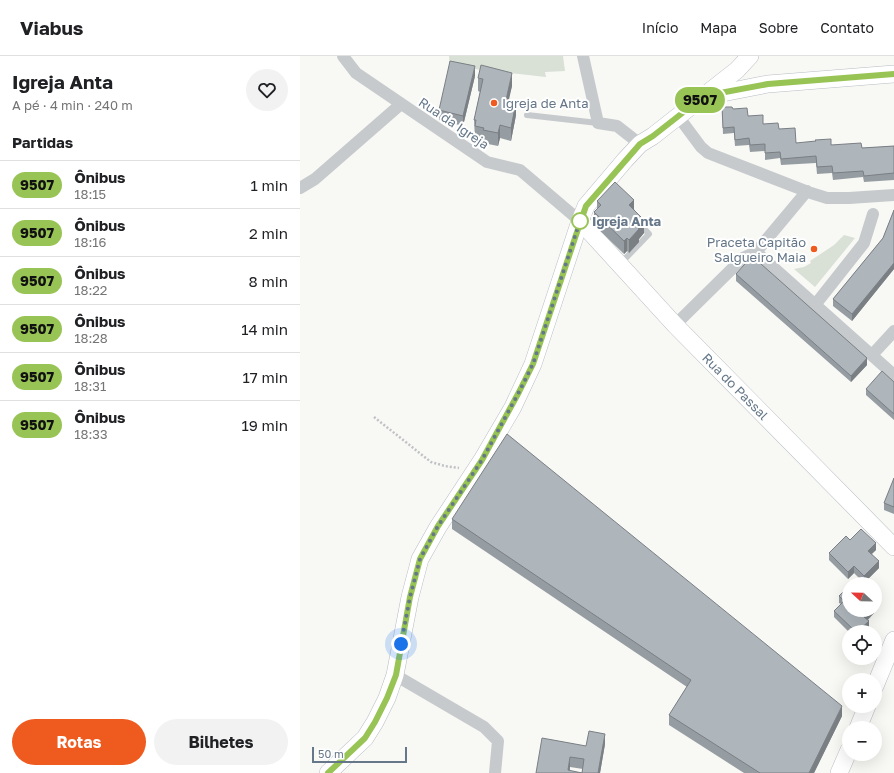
<!DOCTYPE html>
<html lang="pt">
<meta charset="utf-8">
<style>
:root{--surface:#fff;--page:#f2f2f2;--text:#202124;--muted:#757577;--line:#e0e0e0;--accent:#ef5a1e}
body{margin:0;font-family:"Golos Text",sans-serif;background:var(--page);color:var(--text);height:100vh;display:flex;flex-direction:column;font-size:15px;white-space:nowrap}
*{box-sizing:border-box;margin:0}
p{font-size:13px;color:var(--muted)}
.icon{flex:none;width:22px;height:22px;fill:none;stroke:currentColor;stroke-width:2;stroke-linecap:round;stroke-linejoin:round}
.map{position:relative;flex:1;overflow:hidden}
.panel{display:flex;flex-direction:column;background:var(--surface);width:300px}
.panel>*{flex:none}
.badge{padding:0 8px;border-radius:13px;font-size:14px;line-height:26px}
.needle{width:26px;rotate:292deg}
.buttons{position:absolute;left:542px;top:521px;display:grid;gap:8px}
.buttons a{display:grid;place-items:center;width:40px;height:40px;border-radius:50%;background:var(--surface);box-shadow:0 4px 16px #0002;font-size:20px}
.scale{position:absolute;left:12px;bottom:10px;width:95px;box-sizing:border-box;padding-left:4px;border:2px solid #657788;border-top:0;font-size:11px;line-height:14px;white-space:nowrap;color:#657788;-webkit-text-stroke:3px #fff;paint-order:stroke}
.you{position:absolute;width:20px;height:20px;margin:-10px;border:3px solid #fff;border-radius:50%;background:#1a73e8;box-shadow:0 0 0 6px #1a73e833}
.map>.badge{position:absolute;translate:-50% -50%;box-shadow:0 0 0 2px #fff}
h2{padding:0 12px;font-size:15px;line-height:36px}
.round{display:grid;place-items:center;flex:none;width:42px;height:42px;border-radius:21px;background:var(--page)}
.head{display:flex;align-items:center;justify-content:space-between;height:68px;padding:0 12px}
h1{font-size:19px;font-weight:700;line-height:30px}
.cta{display:flex;gap:8px;margin-top:auto;padding:8px 12px}
.cta a{flex:1;height:46px;border-radius:24px;background:var(--accent);color:#fff;font-size:16px;font-weight:700;line-height:46px;text-align:center}
.cta a+a{background:var(--page);color:var(--text)}
ul{padding:0;list-style:none}
li{display:flex;align-items:center;gap:12px;height:48px;padding:0 12px;border-top:1px solid var(--line)}
li div{flex:1}
li b{display:block;font-size:15px}
li em{font-style:normal}
li .badge{min-width:44px;font-weight:700;text-align:center}
header{display:flex;align-items:center;gap:24px;box-sizing:border-box;height:56px;padding:0 20px;background:var(--surface);border-bottom:1px solid var(--line)}
header strong{font-size:19px}
nav{display:flex;gap:22px;margin-inline-start:auto;font-size:14px}
main{display:flex;flex:1;min-height:0}
.map>svg:first-child{display:block}
.green{fill:#d9e0d6}
.lines{fill:none;stroke-linecap:round;stroke-linejoin:round}
.secondary-casing{stroke:#b8bdc2;stroke-width:18}
.path{stroke:#bfc2c4;stroke-width:2.5;stroke-dasharray:2 2;stroke-linecap:butt}
.lane{stroke:#c6cacd;stroke-width:6}
.street{stroke:#c6cacd;stroke-width:12}
.secondary{stroke:#fff;stroke-width:17}
.wall{fill:#969da2;fill-rule:evenodd}
.shaded-wall{fill:#7a7f84}
.building{fill:#aeb6bc;stroke:#7a7f84;fill-rule:evenodd}
.line-casing{stroke:#fff;stroke-width:9}
.line{stroke:#98c455;stroke-width:6}
.walk{stroke:#657788;stroke-width:4;stroke-dasharray:0 7.2}
.poi-dot{fill:#ef5a1e;stroke:#fff;stroke-width:1.5}
.stop-dot{fill:#fff;stroke:#98c455;stroke-width:2}
.labels{text-anchor:middle;dominant-baseline:central;stroke-width:4;stroke-linejoin:round;paint-order:stroke}
.poi-label{font-size:13px;fill:#657788;stroke:#fff;text-anchor:start}
.street-label{font-size:13px;fill:#657788;stroke:#fff}
.stop-label{font-size:13px;font-weight:bold;fill:#657788;stroke:#fff;text-anchor:start}
</style>
<header>
<strong>Viabus</strong>
<nav><a>Início</a><a>Mapa</a><a>Sobre</a><a>Contato</a></nav>
</header>
<main>
<section class="panel">
<div class="head"><div><h1>Igreja Anta</h1><p>A pé · 4 min · 240 m</p></div><a class="round"><svg class="icon" aria-label="heart" viewBox="0 0 24 24"><path d="M12 20l-8-8c-3-5 5-10 8-4 3-6 11-1 8 4z"/></svg></a></div>
<h2>Partidas</h2>
<ul>
<li><span class="badge" style="background:#98c455;color:#111">9507</span><div><b>Ônibus</b><p>18:15</p></div><em>1 min</em></li>
<li><span class="badge" style="background:#98c455;color:#111">9507</span><div><b>Ônibus</b><p>18:16</p></div><em>2 min</em></li>
<li><span class="badge" style="background:#98c455;color:#111">9507</span><div><b>Ônibus</b><p>18:22</p></div><em>8 min</em></li>
<li><span class="badge" style="background:#98c455;color:#111">9507</span><div><b>Ônibus</b><p>18:28</p></div><em>14 min</em></li>
<li><span class="badge" style="background:#98c455;color:#111">9507</span><div><b>Ônibus</b><p>18:31</p></div><em>17 min</em></li>
<li><span class="badge" style="background:#98c455;color:#111">9507</span><div><b>Ônibus</b><p>18:33</p></div><em>19 min</em></li>
</ul>
<div class="cta"><a>Rotas</a><a>Bilhetes</a></div>
</section>
<div class="map">
<svg width="594" height="717" viewBox="0 0 594 717">
<rect width="100%" height="100%" fill="#f8f8f5"/>
<path class="green" d="M149 0H263L265 15 245 16 246 21 174 13 150 15Z
M544 179 555 182 515 231 494 213 504 211 511 207 510 205 534 189Z"/>
<g class="lines">
<g class="secondary-casing">
<g id="secondary">
<path d="M407 40 468 28 594 18"/>
<path id="s1" d="M280 165 375 269 594 491"/>
<path d="M575 630 594 584"/>
<path d="M558 672 567 650"/>
<path d="M28 717 65 682 75 666 87 642 95 619 110 541 120 503 138 471 182 404 213 351 233 308 280 165 286 150 325 104 340 88 353 80 437 14 450 0"/>
<path d="M539 717 549 694"/>
</g>
</g>
<path class="path" d="M74 361 131 406 145 410 159 412"/>
<path class="lane" d="M227 59 298 67
M321 207 349 178 340 168"/>
<path class="street" d="M43 0 56 17 187 106 220 114 280 165
M283 0 298 67 317 70 340 88
M378 60 401 91 408 97 511 137 527 142H549L594 139
M0 132 15 123 101 48
M456 196 594 319
M515 249 564 187 573 158
M375 269 443 202 456 196 507 135
M572 299 594 275
M95 619 184 671 198 685 195 717"/>
<use href="#secondary" class="secondary"/>
</g>
<path class="wall" d="M175 20 163 70 139 64V54Z
M178 22 212 30 208 44 216 59 211 85 200 82 198 90 183 87V85L175 83 174 64 180 36 178 35Z
M422 51 433 53 463 68 479 73 496 87 562 92 594 90V124L564 126 563 121 533 124 532 117 517 118 516 107 481 109 480 102 465 104V95L450 96 449 89 435 90 434 77 423 78Z
M297 145 334 153 344 177 339 183V186L329 197 327 195 324 198 294 169V156L297 153Z
M594 154V213L552 265 533 250V243L583 182Z
M436 218 567 309 551 326 436 225Z
M594 326V364L566 339V333Z
M594 422V458L584 454V447Z
M152 463 542 660 514 717H444L369 669V659L387 631 152 473Z
M576 494 572 498 579 512 564 527 554 517 548 523 529 504V497Z
M539 540 574 554V557L568 564 569 572 564 576H549L534 561V555L541 548 539 547Z
M305 688 300 717H236L286 690ZM270 711 283 713 282 717 270 715Z"/>
<path class="shaded-wall" d="M175 10V20L163 70V60Z
M212 17V30L206 57V44Z
M216 46V59L211 85V72Z
M200 69V82L198 90V77Z
M334 144V157L329 149Z
M344 164V177L339 183V186L329 197V184L337 171Z
M327 182V195L324 198V185Z
M594 207V213L552 265V258Z
M567 302V309L551 326V320Z
M576 487V494L568 501V495Z
M579 505V512L564 527V520Z
M554 510V517L548 523V516Z
M571 554H574V557L564 567V561Z
M569 565V572L564 576H557Z
M542 650V660L514 717H509Z
M305 678V688L300 717H298Z
M270 701V711L269 717 268 714Z"/>
<path class="building" d="M150 5 175 10 163 60 139 54Z
M181 9 212 17 206 44 216 46 211 72 200 69 198 77 183 74 184 72 175 70 176 64H174L183 23 178 22Z
M422 51H432L433 53 447 52 448 60 463 59V68L478 67 479 73 495 72 496 87 516 85 515 84 531 83V89L561 87 562 92 594 90V117L564 120 563 115 533 117 532 110 517 111 516 100 481 103 480 96 465 97V88L450 89 449 82 435 84 434 71 423 72Z
M315 126 334 144 329 149 344 164 337 171 339 173 329 184 327 182 324 185 294 156 301 149 297 145Z
M594 154V207L552 258 533 243 583 182Z
M452 200 567 302 551 320 436 218Z
M582 315 594 326V358L566 333Z
M207 378 542 650 509 717H460L369 659 391 624 152 463Z
M594 422V451L584 447Z
M561 473 576 487 568 495 579 505 564 520 554 510 548 516 529 497 546 480 550 484Z
M549 530V554H571L564 561 569 565 557 576H556L534 555 544 545 539 540Z
M289 675 305 678 298 717H236L242 682 286 690ZM270 701 284 703 282 717 268 714Z"/>
<g class="lines">
<g class="line-casing">
<path id="line" d="M28 717 65 682 75 666 87 642 96 619 110 541 120 503 138 470 182 404 219 336 233 308 276 179 286 150 340 88 353 80 404 40 468 28 594 18"/>
</g>
<use href="#line" class="line"/>
<path class="walk" d="M101 588 110 541 120 503 138 470 182 404 219 336 233 308 280 165"/>
</g>
<g class="poi-dot">
<circle cx="194" cy="47" r="4"/>
<circle cx="514" cy="193" r="4"/>
</g>
<circle class="stop-dot" cx="280" cy="165" r="8"/>
<g class="labels">
<g class="poi-label">
<text x="202" y="47">Igreja de Anta</text>
<text x="506" y="186" text-anchor="end">Praceta Capitão<tspan x="506" dy="15">Salgueiro Maia</tspan></text>
</g>
<g class="street-label">
<text transform="translate(154 67) rotate(34)">Rua da Igreja</text>
<text stroke="none"><textPath href="#s1" startOffset="227">Rua do Passal</textPath></text>
</g>
<g class="stop-label">
<text x="292" y="165">Igreja Anta</text>
</g>
</g>
</svg>
<div class="buttons">
<a><svg class="needle" viewBox="-14 -14 28 28"><path d="M0-13l5 13h-10z" fill="#e53935"/><path d="M0 13l5-13h-10z" fill="#757577"/></svg></a>
<a><svg class="icon" aria-label="locate" viewBox="0 0 24 24"><circle cx="12" cy="12" r="6"/><path d="M12 2v4M12 18v4M2 12h4M18 12h4"/></svg></a>
<a>+</a>
<a>−</a>
</div>
<div class="scale">50 m</div>
<div class="you" style="left:101px;top:588px"></div>
<b class="badge" style="left:400px;top:44px;background:#98c455;color:#111">9507</b>
</div>
</main>
